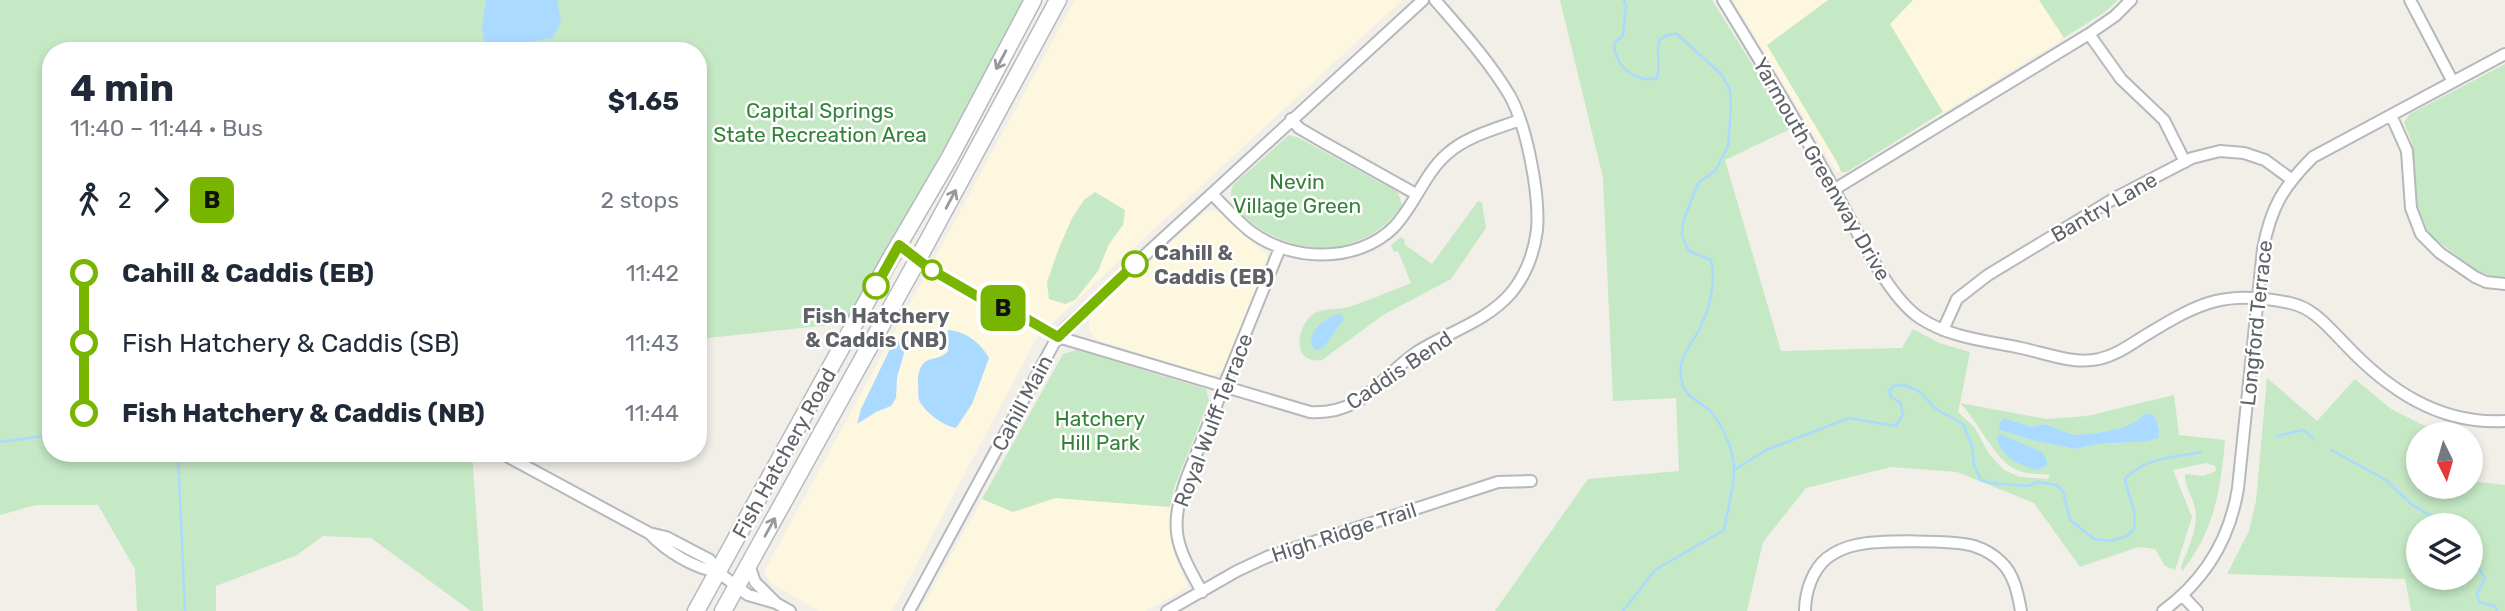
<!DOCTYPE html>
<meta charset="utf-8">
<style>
:root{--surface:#fff;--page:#f6f6f7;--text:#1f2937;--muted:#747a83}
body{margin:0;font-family:Rubik,sans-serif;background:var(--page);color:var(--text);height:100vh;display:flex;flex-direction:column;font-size:26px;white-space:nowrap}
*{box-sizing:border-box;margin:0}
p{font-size:23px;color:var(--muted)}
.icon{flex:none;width:38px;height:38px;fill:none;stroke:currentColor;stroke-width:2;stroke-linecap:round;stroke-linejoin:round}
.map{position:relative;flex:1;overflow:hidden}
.panel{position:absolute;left:42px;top:42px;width:665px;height:420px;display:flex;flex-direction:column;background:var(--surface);border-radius:28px;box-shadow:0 4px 10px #0003}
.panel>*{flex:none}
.badge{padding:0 14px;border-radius:10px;font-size:24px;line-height:46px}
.needle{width:46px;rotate:175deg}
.controls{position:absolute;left:2406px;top:422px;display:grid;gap:14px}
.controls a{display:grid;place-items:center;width:77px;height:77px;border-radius:50%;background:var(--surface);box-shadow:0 4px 10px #0003;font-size:35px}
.map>.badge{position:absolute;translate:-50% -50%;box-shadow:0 0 0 4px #fff}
.legs{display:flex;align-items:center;gap:10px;height:77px;padding:0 28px;font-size:23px}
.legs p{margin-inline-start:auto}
.overview{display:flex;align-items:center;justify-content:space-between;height:119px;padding:0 28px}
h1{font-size:38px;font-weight:700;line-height:52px}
ul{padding:0 28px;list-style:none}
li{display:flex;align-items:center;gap:24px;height:70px;font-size:26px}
li i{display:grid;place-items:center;width:10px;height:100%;margin:0 9px;background:currentColor}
li i::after{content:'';width:18px;height:18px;margin:-9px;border:5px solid;border-radius:50%;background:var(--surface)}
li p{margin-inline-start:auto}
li:first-child i{background:linear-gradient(#0000 50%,currentColor 0)}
li:last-child i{background:linear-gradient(currentColor 50%,#0000 0)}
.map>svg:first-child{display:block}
.commercial{fill:#fef7e0}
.green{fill:#c5e8c5;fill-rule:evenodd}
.water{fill:#aadaff}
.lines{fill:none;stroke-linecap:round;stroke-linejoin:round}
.stream{stroke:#aadaff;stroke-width:2.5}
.minor-casing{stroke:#b5b8bc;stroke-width:14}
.secondary-casing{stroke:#b6babf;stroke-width:19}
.minor{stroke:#fff;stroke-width:10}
.secondary{stroke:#fff;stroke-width:16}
.oneway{stroke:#979a9d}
.line-1-casing{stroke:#fff;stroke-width:16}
.line-1{stroke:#78b500;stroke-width:10}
.stop-1-dot{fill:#fff;stroke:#78b500;stroke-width:3.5}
.labels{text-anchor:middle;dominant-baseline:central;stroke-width:5;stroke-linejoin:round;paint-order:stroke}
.park-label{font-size:21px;fill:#348238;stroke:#fff}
.street-label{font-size:21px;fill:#5f6368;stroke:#fff}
.stop-label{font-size:21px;font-weight:bold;fill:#5f6368;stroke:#fff;text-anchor:start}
</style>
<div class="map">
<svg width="2505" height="611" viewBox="0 0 2505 611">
<rect width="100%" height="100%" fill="#f1efe8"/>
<path class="commercial" d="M1075 0H1402L1037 337 892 611H818L771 583 764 572Z
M1733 0H2118L2105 12 2084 26 1847 172H1837Z
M1210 211 1218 212 1267 254V263L1223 371 1213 376 1097 340 1089 330 1090 317 1204 212Z
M1055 498 1170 507V535L1173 551 1188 587 1146 611H920L982 499 1013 512Z"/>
<path class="green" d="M0 0H1026L848 323 698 339V51H51V453H472L483 611H471L371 538 323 536 297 555 216 586V611H137L135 569 98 505H36L0 515Z
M1560 0H1712L1792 128 1725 160 1781 351 1902 348 1913 329 1939 343 1970 352 1960 403 2046 419 2087 416 2174 395 2179 435 2225 440C2221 489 2214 532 2182 571L2181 567C2188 548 2199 528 2195 508 2193 497 2185 487 2185 476L2186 474 2203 476 2216 471 2215 466 2206 463 2173 470 2192 517 2175 570 2165 566 2155 549 2138 547 2080 567 2034 503 1957 472 1891 467 1806 488 1763 542 1747 611H1495L1588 479 1679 471 1676 398 1613 401 1603 178ZM1960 403C1978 421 1995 461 2017 470 2026 474 2039 474 2050 475L2048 479 2020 477 2004 470 1989 454 1975 428 1958 412ZM2153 415 2160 427 2122 443 2099 444 2075 449 2035 441 2001 430 2004 418 2031 427 2045 424 2072 435 2097 433 2122 428Z
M1828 0H1913L1890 24 1943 112 1847 172H1841L1838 164 1767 45Z
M2039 0H2118L2105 12 2064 38Z
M2505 64V277L2492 276 2475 270 2429 234 2418 207 2412 144 2404 122 2410 114Z
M1289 135 1299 138 1398 192 1402 205C1387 228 1362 243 1335 247 1302 251 1264 237 1241 213 1233 203 1228 197 1233 185Z
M1095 192 1125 210 1123 225 1109 244 1098 271 1075 300 1065 304 1049 299 1047 282 1059 248 1072 218 1084 200Z
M1478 201 1482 203 1486 228 1451 279 1383 315 1322 360C1287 365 1299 319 1317 312 1326 308 1338 310 1349 307 1370 300 1390 291 1411 283L1398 251 1394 252 1391 245 1401 237 1405 240 1404 244 1432 264Z
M1077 350 1206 389 1209 400 1174 488 1170 507 1055 498 1013 512 982 499 1063 354Z
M2267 378 2317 421 2355 379 2391 409 2429 428 2427 434H2418L2417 473 2418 474V486H2471V481L2505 485V611H2411L2405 579 2227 574 2249 531 2256 501ZM2418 525H2471V578H2418Z"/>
<path class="water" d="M486 0H557L561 21 553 38 524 43 521 51H485L482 26Z
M1340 313 1344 319 1324 347 1315 350C1303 333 1325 318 1340 313Z
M948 330C965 331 981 343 989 358L972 404 956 428C944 426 926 413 920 402 917 396 919 390 918 385 918 377 918 369 924 363 931 356 939 361 948 351Z
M906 336 908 340 897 377 896 398 891 406 876 412 857 424 861 409 889 351 895 344Z
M2145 414 2153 415C2159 423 2160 427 2158 438L2148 441 2099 444 2075 449 2035 441 2000 430 1999 424 2004 418 2031 427 2045 424 2073 435 2097 433 2122 428 2137 421Z
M2000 434 2042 452 2046 458 2047 465 2038 470C2019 465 2001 458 1997 437Z"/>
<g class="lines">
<path class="stream" d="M2277 436 2304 430 2314 439
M0 442 51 435
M2331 450 2386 480 2411 504 2431 516 2462 525
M178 453 185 611
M1734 470 1766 450 1849 418 1896 426 1903 414 1900 402 1891 397 1889 391 1893 386 1905 385 1920 392 1936 409 1963 424 1972 446 1974 465 1981 480 1990 483 2028 486 2038 482 2056 485 2063 491 2070 520 2094 539 2111 541 2127 536 2134 529C2137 508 2129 500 2125 479 2142 458 2177 457 2201 452
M2471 535 2478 567 2485 578 2477 594 2479 602 2495 606 2497 611
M1623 611 1655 570 1724 530C1727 511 1734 490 1734 471 1734 451 1724 427 1711 412 1698 398 1684 400 1681 377 1678 356 1692 345 1700 328 1710 307 1716 283 1711 260L1689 251 1682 236 1683 222 1698 183 1716 170 1728 146 1731 108 1730 90 1721 74 1677 34 1667 35 1659 41C1656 54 1661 67 1657 78 1639 83 1621 71 1616 54 1615 50 1613 47 1615 43 1617 40 1621 38 1623 35L1626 6 1624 0"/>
<g class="minor-casing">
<path id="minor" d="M1723 0C1756 54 1789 108 1820 164 1844 204 1883 294 1920 318 1950 338 1988 341 2021 348 2045 353 2075 365 2099 359 2117 355 2131 344 2146 335 2200 302 2226 289 2290 303 2314 308 2328 327 2344 343 2387 389 2439 425 2505 421
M2410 0 2453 82
M2089 34 2121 79 2164 120 2185 162
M2391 115 2407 151 2411 208 2421 234 2440 253 2475 277 2486 282 2505 284
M1291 119 1299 128 1323 142 1416 194
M1835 189 2089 34 2115 16 2131 0
M1212 194C1224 206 1236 220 1250 231 1290 262 1357 264 1394 227 1415 205 1424 174 1447 154 1467 136 1496 129 1520 120
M899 245 930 269 987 302 1013 311 1058 337 1310 412C1363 415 1379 378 1417 352 1448 332 1486 322 1511 293 1526 275 1534 253 1537 230 1540 195 1527 127 1510 96 1489 61 1462 31 1435 0
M1943 330 1957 299 1988 275 2115 198 2192 158 2220 151 2244 153 2265 160 2291 179
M501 453 649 533 666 537 710 560 718 572 748 595 776 603 790 611
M649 533C666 551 693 568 718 572
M749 565 755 582 776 603
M1202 592C1176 545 1168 530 1187 477L1280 248
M2183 596 2197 611
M909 611 1059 334 1423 0
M1167 611 1237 571 1267 557 1498 482 1531 481
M1805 611C1805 593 1812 570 1827 558 1835 552 1846 547 1856 545 1878 540 1953 540 1974 546 1983 549 1994 555 2001 562 2014 574 2018 594 2021 611
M2163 611C2205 580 2230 539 2238 488L2263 249C2271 207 2283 187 2313 157L2505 54"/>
</g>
<g class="secondary-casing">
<path id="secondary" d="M696 611 888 263 950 157 1033 0
M723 611 918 259 1058 0"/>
</g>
<use href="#minor" class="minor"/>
<use href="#secondary" class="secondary"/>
</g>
<defs><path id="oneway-shaft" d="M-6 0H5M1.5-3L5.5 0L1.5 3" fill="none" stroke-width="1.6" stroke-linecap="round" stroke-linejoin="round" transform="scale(1.75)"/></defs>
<g class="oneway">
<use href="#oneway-shaft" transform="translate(1001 60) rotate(118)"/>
<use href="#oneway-shaft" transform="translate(951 199) rotate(-62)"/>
<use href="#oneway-shaft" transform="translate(770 527) rotate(-61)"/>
</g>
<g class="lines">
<g class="line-1-casing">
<path id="line-1" d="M876 286 899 245 930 269 987 302 1013 311 1058 337 1135 264"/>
</g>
<use href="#line-1" class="line-1"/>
</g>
<g class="stop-1-dot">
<circle cx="1135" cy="264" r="12"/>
<circle cx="932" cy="270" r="9"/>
<circle cx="876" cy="286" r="12"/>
</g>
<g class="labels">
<g class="park-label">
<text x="820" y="110">Capital Springs<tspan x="820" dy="24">State Recreation Area</tspan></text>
<text x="1297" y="181">Nevin<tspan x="1297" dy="24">Village Green</tspan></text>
<text x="1100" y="418">Hatchery<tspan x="1100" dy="24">Hill Park</tspan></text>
</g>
<g class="street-label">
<text transform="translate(1822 169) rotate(60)">Yarmouth Greenway Drive</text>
<text transform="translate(2104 207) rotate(-30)">Bantry Lane</text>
<text transform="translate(2256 323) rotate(-84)">Longford Terrace</text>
<text transform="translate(1399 370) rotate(-34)">Caddis Bend</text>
<text transform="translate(1022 403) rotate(-62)">Cahill Main</text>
<text transform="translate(1213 420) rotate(-69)">Royal Wulff Terrace</text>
<text transform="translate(784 453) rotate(-61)">Fish Hatchery Road</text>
<text transform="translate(1344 532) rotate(-18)">High Ridge Trail</text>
</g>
<g class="stop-label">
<text x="1154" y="252">Cahill &amp;<tspan x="1154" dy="24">Caddis (EB)</tspan></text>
<text x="876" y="315" text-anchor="middle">Fish Hatchery<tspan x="876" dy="24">&amp; Caddis (NB)</tspan></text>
</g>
</g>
</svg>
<div class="controls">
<a><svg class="needle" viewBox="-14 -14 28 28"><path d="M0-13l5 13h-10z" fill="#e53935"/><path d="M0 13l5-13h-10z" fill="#747a83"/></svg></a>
<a><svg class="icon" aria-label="layers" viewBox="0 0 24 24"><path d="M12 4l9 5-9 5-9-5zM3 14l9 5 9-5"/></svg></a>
</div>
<b class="badge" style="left:1003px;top:308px;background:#78b500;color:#111">B</b>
<section class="panel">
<div class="overview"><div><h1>4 min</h1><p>11:40 – 11:44 · Bus</p></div><b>$1.65</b></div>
<div class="legs"><svg class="icon" aria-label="walk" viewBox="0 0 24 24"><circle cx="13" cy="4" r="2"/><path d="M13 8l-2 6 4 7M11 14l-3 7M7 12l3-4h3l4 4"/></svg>2<svg class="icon" aria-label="forward" viewBox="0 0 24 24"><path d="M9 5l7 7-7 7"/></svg><b class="badge" style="background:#78b500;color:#111">B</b><p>2 stops</p></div>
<ul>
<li><i style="color:#78b500"></i><b>Cahill &amp; Caddis (EB)</b><p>11:42</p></li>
<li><i style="color:#78b500"></i><span>Fish Hatchery &amp; Caddis (SB)</span><p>11:43</p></li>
<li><i style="color:#78b500"></i><b>Fish Hatchery &amp; Caddis (NB)</b><p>11:44</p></li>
</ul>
</section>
</div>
